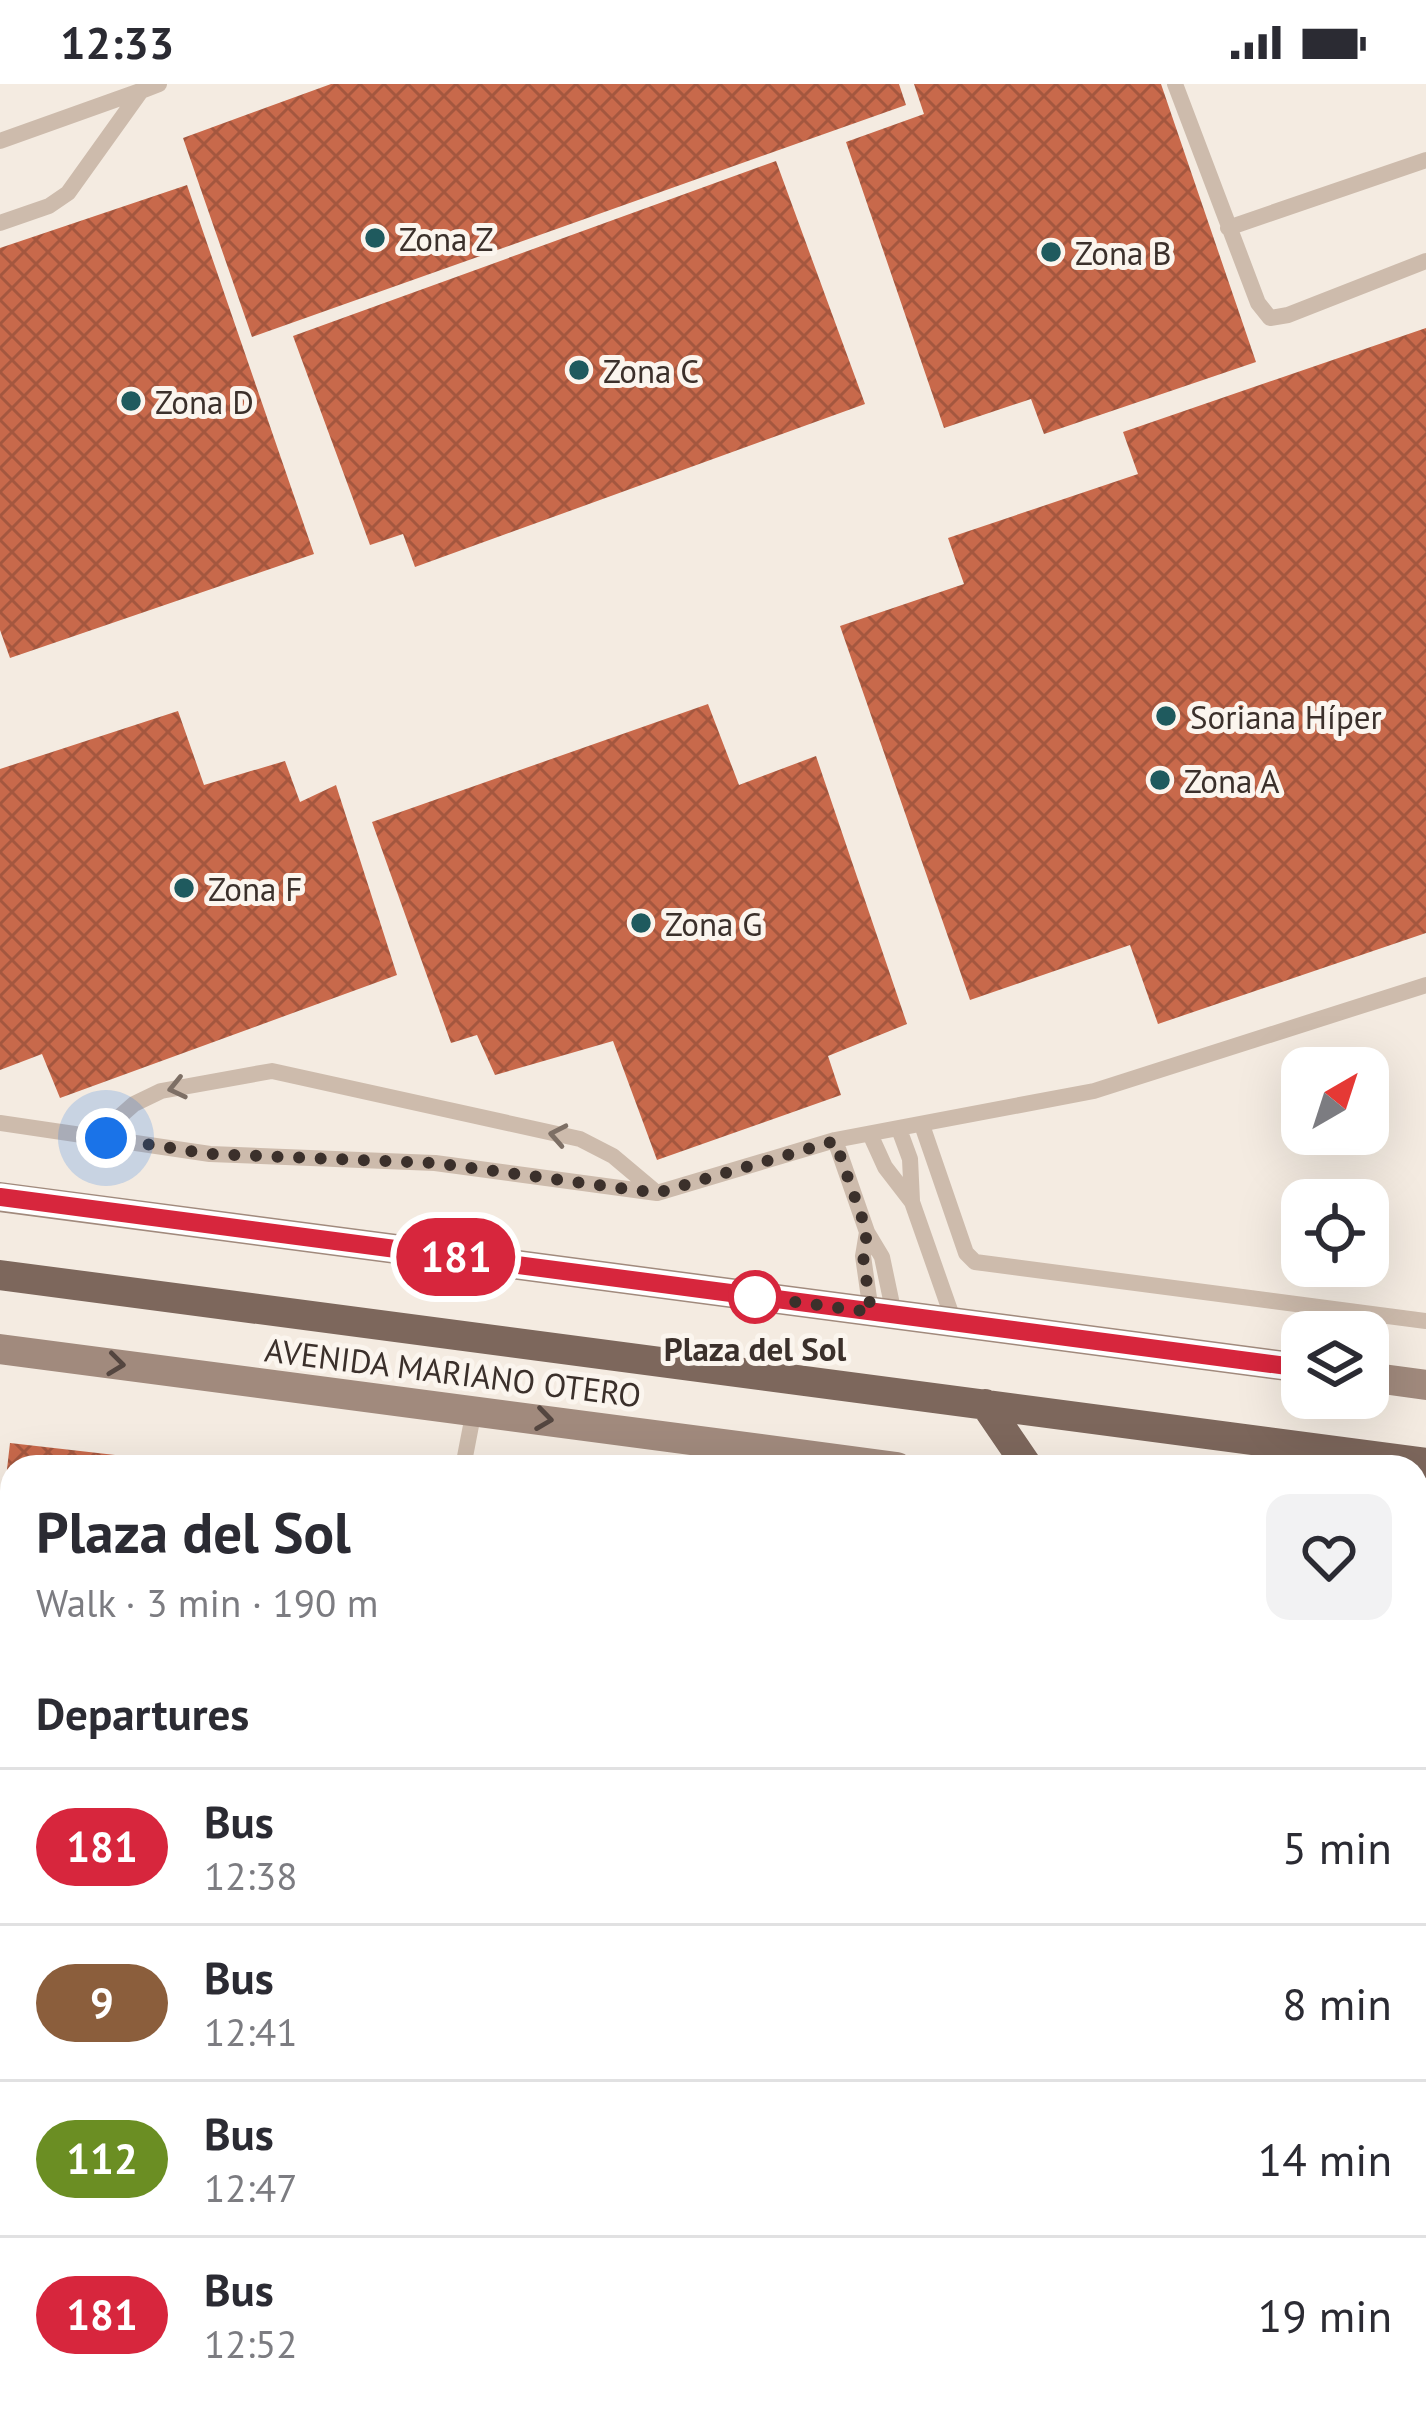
<!DOCTYPE html>
<meta charset="utf-8">
<style>
:root{--surface:#fff;--page:#f2f2f3;--text:#2b2b33;--muted:#7c7c81;--line:#e1e1e2}
body{margin:0;font-family:"PT Sans",sans-serif;background:var(--page);color:var(--text);height:100vh;display:flex;flex-direction:column;font-size:45px;white-space:nowrap}
*{box-sizing:border-box;margin:0}
p{font-size:39px;color:var(--muted)}
.icon{flex:none;width:66px;height:66px;fill:none;stroke:currentColor;stroke-width:2;stroke-linecap:round;stroke-linejoin:round}
.map{position:relative;flex:1;overflow:hidden}
.side{position:absolute;left:0px;top:1371px;width:1428px;height:963px;display:flex;flex-direction:column;background:var(--surface);border-radius:36px 36px 0 0;box-shadow:0 12px 48px #0002}
.side>*{flex:none}
.badge{padding:0 24px;border-radius:39px;font-size:42px;line-height:78px}
.needle{width:78px;rotate:39deg}
.tools{position:absolute;left:1281px;top:963px;display:grid;gap:24px}
.tools a{display:grid;place-items:center;width:108px;height:108px;border-radius:24px;background:var(--surface);box-shadow:0 12px 48px #0002;font-size:60px}
.you{position:absolute;width:60px;height:60px;margin:-30px;border:9px solid #fff;border-radius:50%;background:#1a73e8;box-shadow:0 0 0 18px #1a73e833}
.map>.badge{position:absolute;translate:-50% -50%;box-shadow:0 0 0 6px #fff}
h2{padding:0 36px;font-size:45px;line-height:108px}
.round{display:grid;place-items:center;flex:none;width:126px;height:126px;border-radius:24px;background:var(--page)}
.summary{display:flex;align-items:center;justify-content:space-between;height:204px;padding:0 36px}
h1{font-size:57px;font-weight:800;line-height:90px}
ul{padding:0;list-style:none}
li{display:flex;align-items:center;gap:36px;height:156px;padding:0 36px;border-top:3px solid var(--line)}
li div{flex:1}
li b{display:block;font-size:45px}
li em{font-style:normal}
li .badge{min-width:132px;font-weight:700;text-align:center}
.status{display:flex;justify-content:space-between;align-items:center;height:84px;padding:0 60px;background:var(--surface);direction:ltr}
.status svg{height:33px;fill:currentColor}
.map>svg:first-child{display:block}
.building{fill:url(#building-cross-hatch)}
.lines{fill:none;stroke-linecap:round;stroke-linejoin:round}
.service{stroke:#cdbbac;stroke-width:16}
.minor{stroke:#cdbbac;stroke-width:30}
.secondary{stroke:#a18a7d;stroke-width:30}
.primary{stroke:#7d675c;stroke-width:30}
.oneway{stroke:#7d6f65}
.oneway2{stroke:#544640}
.line-casing{stroke:#fff;stroke-width:27}
.line{stroke:#d7263d;stroke-width:18}
.walk{stroke:#3b302b;stroke-width:12;stroke-dasharray:0 21.6}
.poi-dot{fill:#1f5a5e;stroke:#fbf5ee;stroke-width:4.5}
.stop-dot{fill:#fff;stroke:#d7263d;stroke-width:6}
.labels{text-anchor:middle;dominant-baseline:central;stroke-width:10;stroke-linejoin:round;paint-order:stroke}
.poi-label{font-size:33px;fill:#3b302b;stroke:#fbf5ee;text-anchor:start}
.stop-label{font-size:33px;font-weight:bold;fill:#3b302b;stroke:#fbf5ee}
.street-label{font-size:33px;fill:#3b302b;stroke:#fbf5ee}
</style>
<div class="status"><b>12:33</b><svg viewBox="0 0 49 12"><path d="M0 12V9h3v3zM5 12V6h3v6zM10 12V3h3v9zM15 12V0h3v12zM26 1h20v11H26zM47 4h2v5h-2z"/></svg></div>
<div class="map">
<svg width="1426" height="2333" viewBox="0 0 1426 2333">
<defs>
<pattern id="building-cross-hatch" width="8" height="8" patternUnits="userSpaceOnUse" patternTransform="scale(3)"><rect width="8" height="8" fill="#c8694b"/><path d="M0 0l8 8M0 8l8-8" fill="none" stroke="#a4573f"/></pattern>
</defs>
<rect width="100%" height="100%" fill="#f4ebe1"/>
<path class="building" d="M331 0H899L906 21 252 253 183 54Z
M914 0H1161L1256 278 1044 350 1031 315 944 344 846 58 924 30Z
M776 77 865 320 415 483 403 450 370 461 293 252Z
M187 101 314 470 10 574 0 546V164Z
M1426 244V849L1158 940 1130 861 970 916 840 542 964 500 948 454 1138 390 1123 348Z
M708 620 739 701 816 672 907 940 828 972 841 1011 657 1076 613 957 495 991 477 951 451 959 372 738Z
M178 627 204 701 285 677 300 718 336 701 397 891 60 1014 42 970 0 986V685Z
M10 1359 194 1380V1383H12V1520L0 1518V1446Z
M1416 1558 1426 1560V1853L1416 1852Z
M0 1880 12 1882V1990L0 1986Z
M0 2010 12 2011V2047L0 2045Z
M1416 2066 1426 2067 1425 2129 1416 2128Z
M0 2124 12 2125V2295L0 2293Z
M105 2322H184L182 2333H103Z
M286 2322H415L413 2333H297L298 2326Z
M478 2322H588L586 2333H477Z
M706 2322H728L726 2333 704 2332Z
M745 2322H839L837 2333H743Z
M867 2322H954L951 2333H863Z
M956 2322H980L977 2333H967L969 2327Z
M1089 2322H1202L1200 2333H1086Z
M1262 2322H1310L1306 2333H1265L1259 2331Z
M1319 2325 1340 2332 1342 2327 1359 2333H1317Z"/>
<g class="lines">
<path class="service" d="M1175 0 1258 219 1270 234 1288 231 1426 177
M0 57 140 7
M0 139 49 122 68 109 141 7 159 0
M1228 144 1426 76
M0 1039 210 1070 435 1079 657 1109 835 1056 1094 1007 1426 901
M922 1041 966 1169 975 1178 1426 1237
M899 1045 910 1075 912 1117
M870 1050 885 1083 912 1118 953 1235
M106 1054 117 1035 134 1020 161 1007 272 987 580 1055 613 1072 657 1109
M835 1056 867 1148 882 1173 894 1230
M867 1148 863 1172 871 1228
M463 1383 474 1326"/>
<path class="minor" d="M0 1823 12 1824
M1416 2008 1426 2009
M240 2333 241 2322
M642 2333 644 2322
M1035 2333 1038 2322"/>
<path class="secondary" d="M0 1113 1302 1284
M0 1265 897 1383
M1368 1293 1426 1301
M1416 1451 1426 1452"/>
<path class="primary" d="M0 1191 1426 1379
M985 1320 1028 1383"/>
</g>
<defs><path id="oneway-chevron" d="M-2-3.5L2.5 0L-2 3.5" fill="none" stroke-width="1.6" stroke-linecap="round" stroke-linejoin="round" transform="scale(3)"/></defs>
<g class="oneway">
<use href="#oneway-chevron" transform="translate(177 1004) rotate(167)"/>
<use href="#oneway-chevron" transform="translate(558 1051) rotate(-169)"/>
</g>
<g class="oneway2">
<use href="#oneway-chevron" transform="translate(116 1280) rotate(7)"/>
<use href="#oneway-chevron" transform="translate(544 1335) rotate(8)"/>
</g>
<g class="lines">
<g class="line-casing">
<path id="line" d="M0 1113 1302 1284"/>
</g>
<use href="#line" class="line"/>
<path class="walk" d="M106 1054 210 1070 435 1079 657 1109 835 1057 867 1148 863 1172 871 1228 734 1210 755 1213"/>
</g>
<g class="poi-dot">
<circle cx="375" cy="154" r="12"/>
<circle cx="1051" cy="168" r="12"/>
<circle cx="579" cy="286" r="12"/>
<circle cx="131" cy="317" r="12"/>
<circle cx="1166" cy="632" r="12"/>
<circle cx="1160" cy="696" r="12"/>
<circle cx="184" cy="804" r="12"/>
<circle cx="641" cy="839" r="12"/>
</g>
<circle class="stop-dot" cx="755" cy="1213" r="24"/>
<g class="labels">
<g class="poi-label">
<text x="399" y="154">Zona Z</text>
<text x="1075" y="168">Zona B</text>
<text x="603" y="286">Zona C</text>
<text x="155" y="317">Zona D</text>
<text x="1190" y="632">Soriana Híper</text>
<text x="1184" y="696">Zona A</text>
<text x="208" y="804">Zona F</text>
<text x="665" y="839">Zona G</text>
</g>
<g class="stop-label">
<text x="755" y="1264">Plaza del Sol</text>
</g>
<g class="street-label">
<text transform="translate(453 1288) rotate(7)">AVENIDA MARIANO OTERO</text>
</g>
</g>
</svg>
<div class="tools">
<a><svg class="needle" viewBox="-14 -14 28 28"><path d="M0-13l5 13h-10z" fill="#e53935"/><path d="M0 13l5-13h-10z" fill="#7c7c81"/></svg></a>
<a><svg class="icon" aria-label="locate" viewBox="0 0 24 24"><circle cx="12" cy="12" r="6"/><path d="M12 2v4M12 18v4M2 12h4M18 12h4"/></svg></a>
<a><svg class="icon" aria-label="layers" viewBox="0 0 24 24"><path d="M12 4l9 5-9 5-9-5zM3 14l9 5 9-5"/></svg></a>
</div>
<div class="you" style="left:106px;top:1054px"></div>
<b class="badge" style="left:456px;top:1173px;background:#d7263d;color:#fff">181</b>
<section class="side">
<div class="summary"><div><h1>Plaza del Sol</h1><p>Walk · 3 min · 190 m</p></div><a class="round"><svg class="icon" aria-label="heart" viewBox="0 0 24 24"><path d="M12 20l-8-8c-3-5 5-10 8-4 3-6 11-1 8 4z"/></svg></a></div>
<h2>Departures</h2>
<ul>
<li><span class="badge" style="background:#d7263d;color:#fff">181</span><div><b>Bus</b><p>12:38</p></div><em>5 min</em></li>
<li><span class="badge" style="background:#8b5e3c;color:#fff">9</span><div><b>Bus</b><p>12:41</p></div><em>8 min</em></li>
<li><span class="badge" style="background:#6b8e23;color:#fff">112</span><div><b>Bus</b><p>12:47</p></div><em>14 min</em></li>
<li><span class="badge" style="background:#d7263d;color:#fff">181</span><div><b>Bus</b><p>12:52</p></div><em>19 min</em></li>
</ul>
</section>
</div>
